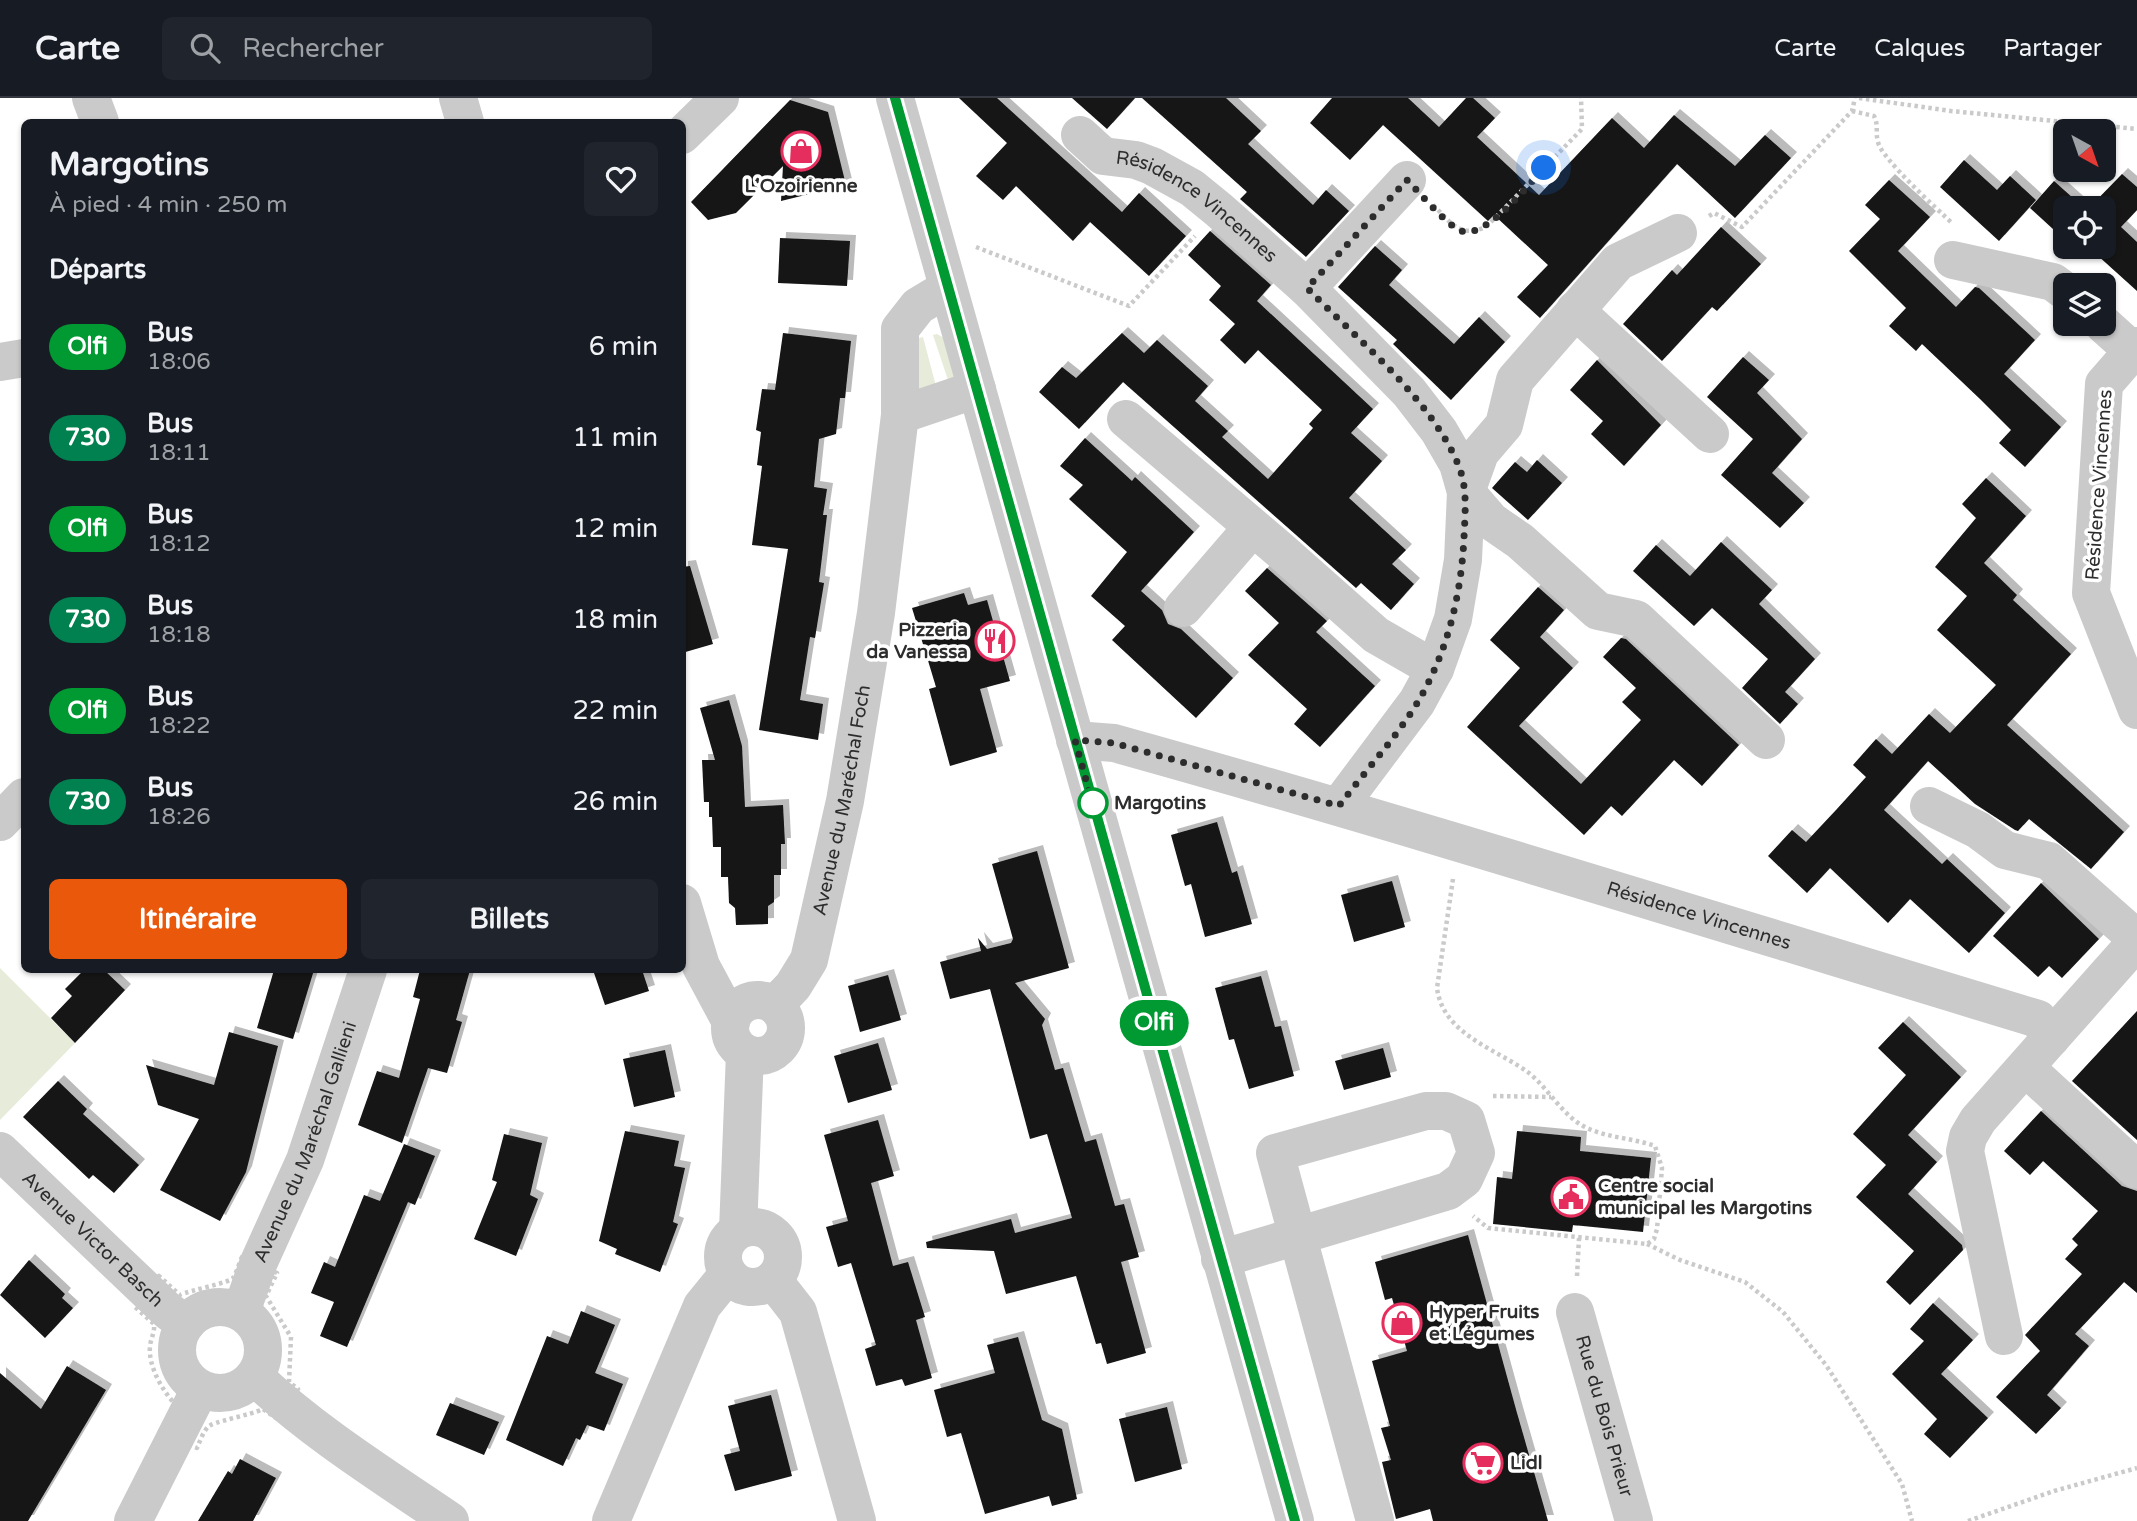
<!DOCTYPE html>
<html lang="fr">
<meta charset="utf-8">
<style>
:root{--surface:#171b24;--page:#20242c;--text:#f1f3f6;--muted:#9ea1a6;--line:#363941;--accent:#ea580c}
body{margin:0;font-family:"Varela Round",sans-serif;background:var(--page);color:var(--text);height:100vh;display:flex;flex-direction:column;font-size:26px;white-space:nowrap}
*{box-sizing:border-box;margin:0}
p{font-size:23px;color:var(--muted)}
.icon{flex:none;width:38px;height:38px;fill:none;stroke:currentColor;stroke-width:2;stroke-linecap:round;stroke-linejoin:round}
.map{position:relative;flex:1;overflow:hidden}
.drawer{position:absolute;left:21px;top:21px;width:665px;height:854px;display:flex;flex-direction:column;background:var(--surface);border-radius:10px;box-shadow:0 2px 5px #0004}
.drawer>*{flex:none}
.badge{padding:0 14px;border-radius:23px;font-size:24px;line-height:46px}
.needle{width:46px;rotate:140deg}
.controls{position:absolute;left:2053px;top:21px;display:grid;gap:14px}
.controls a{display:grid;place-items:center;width:63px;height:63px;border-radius:10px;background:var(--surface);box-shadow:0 2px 5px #0004;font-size:35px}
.you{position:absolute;width:35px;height:35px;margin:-18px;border:5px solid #fff;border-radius:50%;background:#1a73e8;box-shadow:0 0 0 10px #1a73e833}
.map>.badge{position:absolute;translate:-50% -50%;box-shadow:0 0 0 4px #fff}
h2{padding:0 28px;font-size:26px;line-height:63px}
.round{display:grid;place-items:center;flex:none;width:74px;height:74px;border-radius:10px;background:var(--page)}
.head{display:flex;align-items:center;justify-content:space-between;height:119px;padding:0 28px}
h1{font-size:33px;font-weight:800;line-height:52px}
.button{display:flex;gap:14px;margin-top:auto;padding:14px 28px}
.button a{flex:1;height:80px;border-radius:10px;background:var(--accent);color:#fff;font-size:28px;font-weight:800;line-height:80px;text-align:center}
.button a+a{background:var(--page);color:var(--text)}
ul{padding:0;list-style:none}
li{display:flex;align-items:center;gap:21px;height:91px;padding:0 28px}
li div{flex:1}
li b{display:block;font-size:26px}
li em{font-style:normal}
li .badge{min-width:77px;font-weight:700;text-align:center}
header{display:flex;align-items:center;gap:42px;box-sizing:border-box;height:98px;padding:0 35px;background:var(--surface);border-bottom:2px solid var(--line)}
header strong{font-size:33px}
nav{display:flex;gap:38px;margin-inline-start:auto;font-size:24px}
.search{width:490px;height:63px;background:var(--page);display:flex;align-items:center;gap:18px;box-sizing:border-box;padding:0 24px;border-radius:10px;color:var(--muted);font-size:26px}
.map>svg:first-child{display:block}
.green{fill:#e6ebda}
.building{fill:#141414;filter:url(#shadow)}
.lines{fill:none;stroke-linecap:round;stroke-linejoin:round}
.path{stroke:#cacaca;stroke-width:4.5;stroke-dasharray:3.5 3.5;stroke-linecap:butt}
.minor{stroke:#cacaca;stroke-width:38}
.line-casing{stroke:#fff;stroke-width:16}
.line{stroke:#019a32;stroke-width:10}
.walk{stroke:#2d2d2d;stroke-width:7;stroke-dasharray:0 12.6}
.stop-dot{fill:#fff;stroke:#019a32;stroke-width:3.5}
.labels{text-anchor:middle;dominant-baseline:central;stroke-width:7;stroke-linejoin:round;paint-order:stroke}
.poi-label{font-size:19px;font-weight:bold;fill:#2d2d2d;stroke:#fff;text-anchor:start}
.street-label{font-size:19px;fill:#2d2d2d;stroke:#fff}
.stop-label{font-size:19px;font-weight:bold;fill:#2d2d2d;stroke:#fff;text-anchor:start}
</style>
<header>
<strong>Carte</strong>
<div class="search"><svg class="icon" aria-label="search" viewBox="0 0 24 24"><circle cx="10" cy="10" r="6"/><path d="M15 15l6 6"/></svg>Rechercher</div>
<nav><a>Carte</a><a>Calques</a><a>Partager</a></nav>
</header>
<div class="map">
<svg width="2137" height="1423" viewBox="0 0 2137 1423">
<defs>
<filter id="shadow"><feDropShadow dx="6" dy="-6" stdDeviation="0" flood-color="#0004"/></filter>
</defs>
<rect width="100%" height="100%" fill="#fff"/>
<path class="green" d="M937 236 944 240 956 277 950 288 933 237Z
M923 239 937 292 919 296 915 241Z
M0 870 75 945 0 1022Z"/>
<path class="building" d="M959 0H997L1122 114 1139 95 1186 138 1149 178 1090 124 1073 143 1016 88 1003 102 976 78 1007 45Z
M1072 0H1135L1107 31Z
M1142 0H1226L1261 33 1248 46 1281 77 1313 107 1326 92 1349 113 1306 159 1240 101 1247 94Z
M1332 0H1408L1439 29 1466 0H1473L1495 20 1477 39 1539 97 1612 20 1644 50 1674 17 1735 68 1765 37 1791 60 1735 120 1677 66 1540 220 1517 199 1548 167 1494 117 1488 123 1383 27 1350 62 1310 25Z
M790 2 828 14 846 87 781 103 783 68 736 115 708 122 691 104Z
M1964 62 1997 92 2010 78 2036 102 1999 143 1940 89Z
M2122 76 2137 89V112L2121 129 2137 144V193L2096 156 2083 159 2072 149H2104V110H2089Z
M1889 82 1930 119 1898 153 1956 209 1975 189 1979 190 2035 242 2004 276 2061 329 2025 369 1999 345 2011 332 1980 301 1922 246 1916 253 1889 228 1906 210 1849 153 1880 121 1865 107Z
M2054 83 2084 110H2065V142L2030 110Z
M1721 129 1761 166 1717 213 1712 209 1662 263 1623 226 1672 172 1677 177Z
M1210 133 1271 187 1257 203 1373 311 1351 335 1382 363 1349 400 1406 452 1392 466 1414 486 1391 512 1361 485 1356 490 1123 284 1079 331 1039 294 1062 269 1076 280 1122 235 1144 255 1157 242 1208 288 1195 303 1228 333 1222 339 1268 381 1313 330 1309 326 1322 312 1258 252 1245 266 1220 242 1235 226 1209 202 1221 188 1188 157Z
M780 140 850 143 847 188 778 185Z
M1375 148 1402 172 1389 187 1454 246 1479 219 1505 244 1451 302 1393 246 1397 242 1338 189Z
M783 235 851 243 845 300H840L836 336 819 341 814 389 827 391 823 417H827L819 484 824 485 815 540 810 539 800 602 823 606 818 642 759 632 788 451 752 447 762 368 757 367 761 334 756 332 762 291 775 292Z
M1743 259 1769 282 1757 295 1802 341 1772 375 1804 405 1780 430 1721 377 1753 341 1707 299Z
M1597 262 1661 327 1624 368 1591 336 1603 323 1570 292Z
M1085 340 1132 383 1135 379 1194 434 1141 493 1162 512 1168 526 1181 531 1233 580 1196 620 1112 542 1125 528 1091 498 1127 454 1069 401 1083 387 1060 368Z
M1537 362 1562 385 1528 422 1492 390 1515 364 1527 374Z
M1986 380 2026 418 1984 465 2017 497 2013 502 2071 556 2007 627 2124 734 2091 771 2029 721 2018 733 2015 732 1975 706 1928 663 1884 712 1942 766 1947 761 2005 815 1969 855 1910 801 1888 825 1830 770 1807 795 1768 758 1792 732 1806 744 1836 712 1866 679 1853 667 1876 641 1892 656 1929 616 1950 635 1996 587 1937 532 1967 498 1935 469 1976 420 1962 406Z
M1721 444 1772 492 1759 506 1815 561 1785 594 1798 606 1780 626 1742 590 1768 561 1712 510 1694 528 1633 473 1656 447 1690 478Z
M690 468 713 546 682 555V469Z
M1267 470 1327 523 1316 534 1375 588 1320 649 1294 626 1307 611 1248 557 1279 525 1245 493Z
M1538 489 1564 512 1540 539 1573 570 1519 628 1581 686 1641 622 1622 604 1636 590 1603 559 1621 540 1626 541 1739 647 1702 688 1674 662 1622 718 1611 708 1584 737 1467 629 1520 570 1490 542Z
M964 495 968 507 987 502 1010 583 980 591 997 654 950 668 929 591 936 589 912 510Z
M729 602 742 648 745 709 783 707 785 746H781V777H774V804L768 808V826L736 827 735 810 729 805 728 779H721V749H713L712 719H709V704H704L702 662H715L700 610Z
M1217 724 1232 775 1237 773 1252 826 1205 839 1191 786 1185 788 1171 737Z
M1037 753 1069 870 1015 885 1045 921 1042 927 1055 972 1063 970 1085 1044 1096 1041 1115 1108 1124 1106 1139 1159 1121 1164 1146 1255 1107 1266 1101 1245 1096 1246 1076 1178 1006 1196 994 1153 927 1150 926 1144 1011 1121 1015 1135 1072 1120 1047 1036 1030 1041 990 891 950 901 940 864 981 853 978 840 987 851 1011 845 1013 841 992 766Z
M1392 783 1405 829 1354 844 1341 797Z
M2041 785 2099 841 2062 880 2049 868 2038 879 1993 838Z
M84 872H104L125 892 75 945 51 920 72 898 65 891Z
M274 872H314L293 941 257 930Z
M420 872H470L456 922 462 924 447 975 428 970 402 1045 358 1027 377 973 399 980 420 901 413 899Z
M593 872H642L649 893 605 907Z
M888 877 901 922 860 934 848 888Z
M1261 878 1275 929 1281 928 1294 978 1249 991 1234 941 1229 942 1215 890Z
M2137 913V1042L2072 983Z
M1903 924 1961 979 1908 1037 1937 1064 1908 1096 1962 1147 1963 1152 1910 1207 1886 1184 1914 1153 1856 1099 1886 1067 1853 1036 1906 977 1878 950Z
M229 934 278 948 246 1074 220 1123 160 1092 199 1021 158 1007 146 967 214 987Z
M878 945 892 992 848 1005 834 958Z
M1383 950 1391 979 1344 992 1335 963Z
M665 952 675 999 634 1009 623 961Z
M58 983 87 1011 83 1016 139 1067 114 1095 93 1077 89 1081 23 1019Z
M2041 1013 2122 1088 2137 1093V1195L2124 1184 2075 1236 2089 1248 2047 1297 2061 1310 2036 1336 1996 1299 2040 1253 2025 1237 2082 1176 2065 1161 2078 1147 2072 1141 2098 1113 2043 1063 2030 1077 2004 1053Z
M878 1022 894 1078 871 1085 893 1168 908 1164 925 1219 916 1222 932 1280 905 1288 902 1281 876 1288 865 1251 876 1247 851 1165 838 1169 826 1129 848 1123 824 1037Z
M625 1033 679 1043 674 1068 685 1070 673 1124 678 1126 660 1174 615 1156 617 1151 599 1143Z
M1517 1033 1581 1039 1580 1053 1651 1060 1643 1134 1573 1127 1572 1134 1493 1126 1497 1079 1512 1081Z
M504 1036 542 1045 530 1097 538 1101 516 1158 474 1141 497 1084 492 1082Z
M404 1046 435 1058 415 1107 408 1104 347 1249 320 1238 334 1204 311 1195 324 1164 335 1169 364 1097 380 1103Z
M1468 1137 1517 1315 1548 1423H1433L1430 1411 1396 1421 1382 1364 1391 1362 1381 1330 1390 1328 1372 1263 1407 1253 1392 1200 1385 1202 1375 1164Z
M29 1162 65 1196 62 1200 73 1210 45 1240 0 1197Z
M1933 1205 1973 1242 1941 1276 1988 1320 1950 1360 1924 1336 1937 1321 1892 1276 1924 1243 1910 1231Z
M581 1213 615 1227 595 1275 623 1286 604 1333 587 1327 580 1342 576 1340 563 1368 506 1342 547 1238 568 1246Z
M1018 1239 1042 1322 1062 1331 1077 1401 1052 1408 1049 1398 985 1416 961 1335 947 1339 934 1292 995 1275 987 1247Z
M67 1268 106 1292 28 1423H0V1275L41 1311Z
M771 1297 792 1378 735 1393 724 1357 740 1353 728 1308Z
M450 1305 499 1324 484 1357 436 1337Z
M1167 1309 1182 1371 1135 1384 1119 1321Z
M240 1361 276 1380 253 1423H198L228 1373 232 1376Z"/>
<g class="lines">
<path class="path" d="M1859 0 1951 13 2137 31
M1852 13 1874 18C1879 28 1875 34 1878 44 1881 60 1937 111 1952 125
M1433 107C1452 125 1458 140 1486 129L1582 31 1581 0
M1709 118 1714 115 1742 129 1852 13 1855 0
M976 149 1129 208 1195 138
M1453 781 1437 890C1443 937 1497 951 1529 975 1549 991 1563 1019 1587 1030 1608 1040 1633 1040 1655 1048L1662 1070 1657 1131 1654 1141 1647 1146 1488 1130 1473 1118
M1493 998 1551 999
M1647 1146 1680 1162 1745 1184 1783 1214 1826 1267 1902 1386 1912 1423
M242 1159 277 1175 266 1198 291 1239 289 1284 298 1291 276 1320 263 1311C251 1317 211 1324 208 1329 203 1334 200 1343 197 1350L160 1333 175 1306C162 1292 148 1268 150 1248 151 1240 155 1234 154 1226L135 1209 159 1178 180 1197C190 1192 229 1185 233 1180 237 1174 239 1165 242 1159Z
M1577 1178 1579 1140
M1968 1423 2054 1393 2137 1370"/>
<g class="minor">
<path d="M91 0 100 24"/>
<path d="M458 0 465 24"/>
<path d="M895 0 1295 1423"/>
<path d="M682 37 720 0"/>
<path id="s1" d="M1080 37 1103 58 1136 62 1152 68 1192 90 1219 112 1307 190 1409 294 1439 333 1458 366 1466 394 1491 423 1520 443 1598 513 1636 521 1766 642"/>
<path d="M1953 162 2053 184 2065 193"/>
<path d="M1307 190 1407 82"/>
<path d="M1575 212 1710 336"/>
<path d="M2103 226 2132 252"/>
<path d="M2137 248 2104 286 2091 495 2137 612"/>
<path d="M0 264 24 260"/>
<path d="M900 317 977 291"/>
<path d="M1126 321 1280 452 1376 537 1435 571"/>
<path d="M1183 510 1252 430"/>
<path id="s2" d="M1075 642 1114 645C1423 731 1730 828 2038 921L2051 940"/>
<path d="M1339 708 1417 604 1435 571 1453 521 1463 462 1466 394 1480 355 1504 327 1515 282 1618 164 1678 135"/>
<path d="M1929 708 1978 732 2005 752 2049 763 2137 841"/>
<path d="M0 724 24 699"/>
<path d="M682 805 701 868 731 924"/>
<circle cx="758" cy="930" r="28"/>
<path id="s3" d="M775 907 793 888 809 862 845 703 876 515 900 317V231L918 208 948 190"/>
<path d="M2026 970 2137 1072"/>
<path id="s4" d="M0 1053 168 1213 186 1226"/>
<circle cx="753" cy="1159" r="30"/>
<path d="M738 1132 745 955"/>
<path d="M1220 1161 1448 1093 1464 1081 1476 1055 1466 1022 1446 1013H1426L1275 1055C1308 1178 1342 1300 1375 1423"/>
<path d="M773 1182 798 1214 857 1423"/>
<circle cx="220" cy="1252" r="43"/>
<path id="s5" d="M241 1214 258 1166 305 1062 368 872"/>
<path id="s6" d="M1575 1214 1634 1423"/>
<path d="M2004 1238 1965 1053 1968 1039 1978 1022 2137 843"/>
<path d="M255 1279C313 1334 384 1378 450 1423"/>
<path d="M133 1423 200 1291"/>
<path d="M611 1423 702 1208 728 1176"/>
</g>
</g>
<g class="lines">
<g class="line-casing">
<path id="line" d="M895 0 1295 1423"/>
</g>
<use href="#line" class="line"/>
<path class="walk" d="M1093 705 1094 711 1075 642 1114 645 1339 708C1365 673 1397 639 1419 602 1448 552 1461 497 1464 440 1465 414 1468 390 1458 366 1430 300 1357 241 1307 190L1407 82C1421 96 1443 123 1459 132 1483 145 1528 87 1544 70"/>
</g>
<defs>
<g id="shop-ring" transform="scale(2.0125)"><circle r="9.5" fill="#fff" stroke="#e52e5d" stroke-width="1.5"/><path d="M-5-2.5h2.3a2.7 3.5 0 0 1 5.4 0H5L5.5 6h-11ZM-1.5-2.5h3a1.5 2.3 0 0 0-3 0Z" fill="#e52e5d"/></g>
<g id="restaurant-ring" transform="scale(2.0125)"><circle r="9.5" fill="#fff" stroke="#e52e5d" stroke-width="1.5"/><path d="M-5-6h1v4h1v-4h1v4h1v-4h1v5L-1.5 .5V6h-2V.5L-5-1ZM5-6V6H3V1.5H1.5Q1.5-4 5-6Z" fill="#e52e5d"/></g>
<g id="civic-ring" transform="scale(2.0125)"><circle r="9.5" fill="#fff" stroke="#e52e5d" stroke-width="1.5"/><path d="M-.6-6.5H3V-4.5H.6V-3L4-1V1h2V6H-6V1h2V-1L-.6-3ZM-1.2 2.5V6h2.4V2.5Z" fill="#e52e5d"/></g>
<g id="supermarket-ring" transform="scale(2.0125)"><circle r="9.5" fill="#fff" stroke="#e52e5d" stroke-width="1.5"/><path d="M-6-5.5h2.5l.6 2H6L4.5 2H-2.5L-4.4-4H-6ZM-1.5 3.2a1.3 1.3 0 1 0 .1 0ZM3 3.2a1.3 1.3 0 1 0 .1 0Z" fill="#e52e5d"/></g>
</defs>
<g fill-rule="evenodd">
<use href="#shop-ring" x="801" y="53"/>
<use href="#restaurant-ring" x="995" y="543"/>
<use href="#civic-ring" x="1571" y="1099"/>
<use href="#shop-ring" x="1402" y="1225"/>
<use href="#supermarket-ring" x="1483" y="1365"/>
</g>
<circle class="stop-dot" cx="1093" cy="705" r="14"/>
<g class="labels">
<g class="poi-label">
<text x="801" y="88" text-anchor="middle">L'Ozoirienne</text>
<text x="968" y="532" text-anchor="end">Pizzeria<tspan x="968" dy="22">da Vanessa</tspan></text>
<text x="1598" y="1088">Centre social<tspan x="1598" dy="22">municipal les Margotins</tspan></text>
<text x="1429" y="1214">Hyper Fruits<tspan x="1429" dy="22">et Légumes</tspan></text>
<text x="1510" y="1365">Lidl</text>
</g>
<g class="street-label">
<text stroke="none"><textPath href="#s1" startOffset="140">Résidence Vincennes</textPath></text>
<text transform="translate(2099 387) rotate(-86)">Résidence Vincennes</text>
<text stroke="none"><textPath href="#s3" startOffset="220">Avenue du Maréchal Foch</textPath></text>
<text stroke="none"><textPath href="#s2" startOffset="649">Résidence Vincennes</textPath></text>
<text stroke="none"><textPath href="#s5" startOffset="182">Avenue du Maréchal Gallieni</textPath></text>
<text stroke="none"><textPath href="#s4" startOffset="128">Avenue Victor Basch</textPath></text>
<text stroke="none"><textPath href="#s6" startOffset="108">Rue du Bois Prieur</textPath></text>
</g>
<g class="stop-label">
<text x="1114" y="705">Margotins</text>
</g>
</g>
</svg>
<div class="controls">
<a><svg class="needle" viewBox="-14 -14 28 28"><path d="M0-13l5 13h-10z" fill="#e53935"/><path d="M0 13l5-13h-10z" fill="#9ea1a6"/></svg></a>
<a><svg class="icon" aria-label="locate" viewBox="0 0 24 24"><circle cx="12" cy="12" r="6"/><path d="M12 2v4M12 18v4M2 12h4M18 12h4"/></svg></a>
<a><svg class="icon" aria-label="layers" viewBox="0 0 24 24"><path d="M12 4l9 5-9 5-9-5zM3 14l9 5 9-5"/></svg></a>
</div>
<div class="you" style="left:1544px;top:70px"></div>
<b class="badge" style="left:1154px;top:925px;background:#019a32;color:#fff">Olfi</b>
<section class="drawer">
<div class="head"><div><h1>Margotins</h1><p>À pied · 4 min · 250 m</p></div><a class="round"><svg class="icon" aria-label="heart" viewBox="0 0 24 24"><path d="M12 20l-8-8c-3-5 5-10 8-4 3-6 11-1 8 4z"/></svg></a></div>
<h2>Départs</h2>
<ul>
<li><span class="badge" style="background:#019a32;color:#fff">Olfi</span><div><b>Bus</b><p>18:06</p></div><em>6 min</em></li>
<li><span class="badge" style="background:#00814f;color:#fff">730</span><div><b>Bus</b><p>18:11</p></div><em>11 min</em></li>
<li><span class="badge" style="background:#019a32;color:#fff">Olfi</span><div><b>Bus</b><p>18:12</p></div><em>12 min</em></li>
<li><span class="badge" style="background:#00814f;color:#fff">730</span><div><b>Bus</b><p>18:18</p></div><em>18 min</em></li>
<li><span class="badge" style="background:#019a32;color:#fff">Olfi</span><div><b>Bus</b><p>18:22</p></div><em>22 min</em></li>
<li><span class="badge" style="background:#00814f;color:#fff">730</span><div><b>Bus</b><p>18:26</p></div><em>26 min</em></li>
</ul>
<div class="button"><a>Itinéraire</a><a>Billets</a></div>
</section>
</div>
